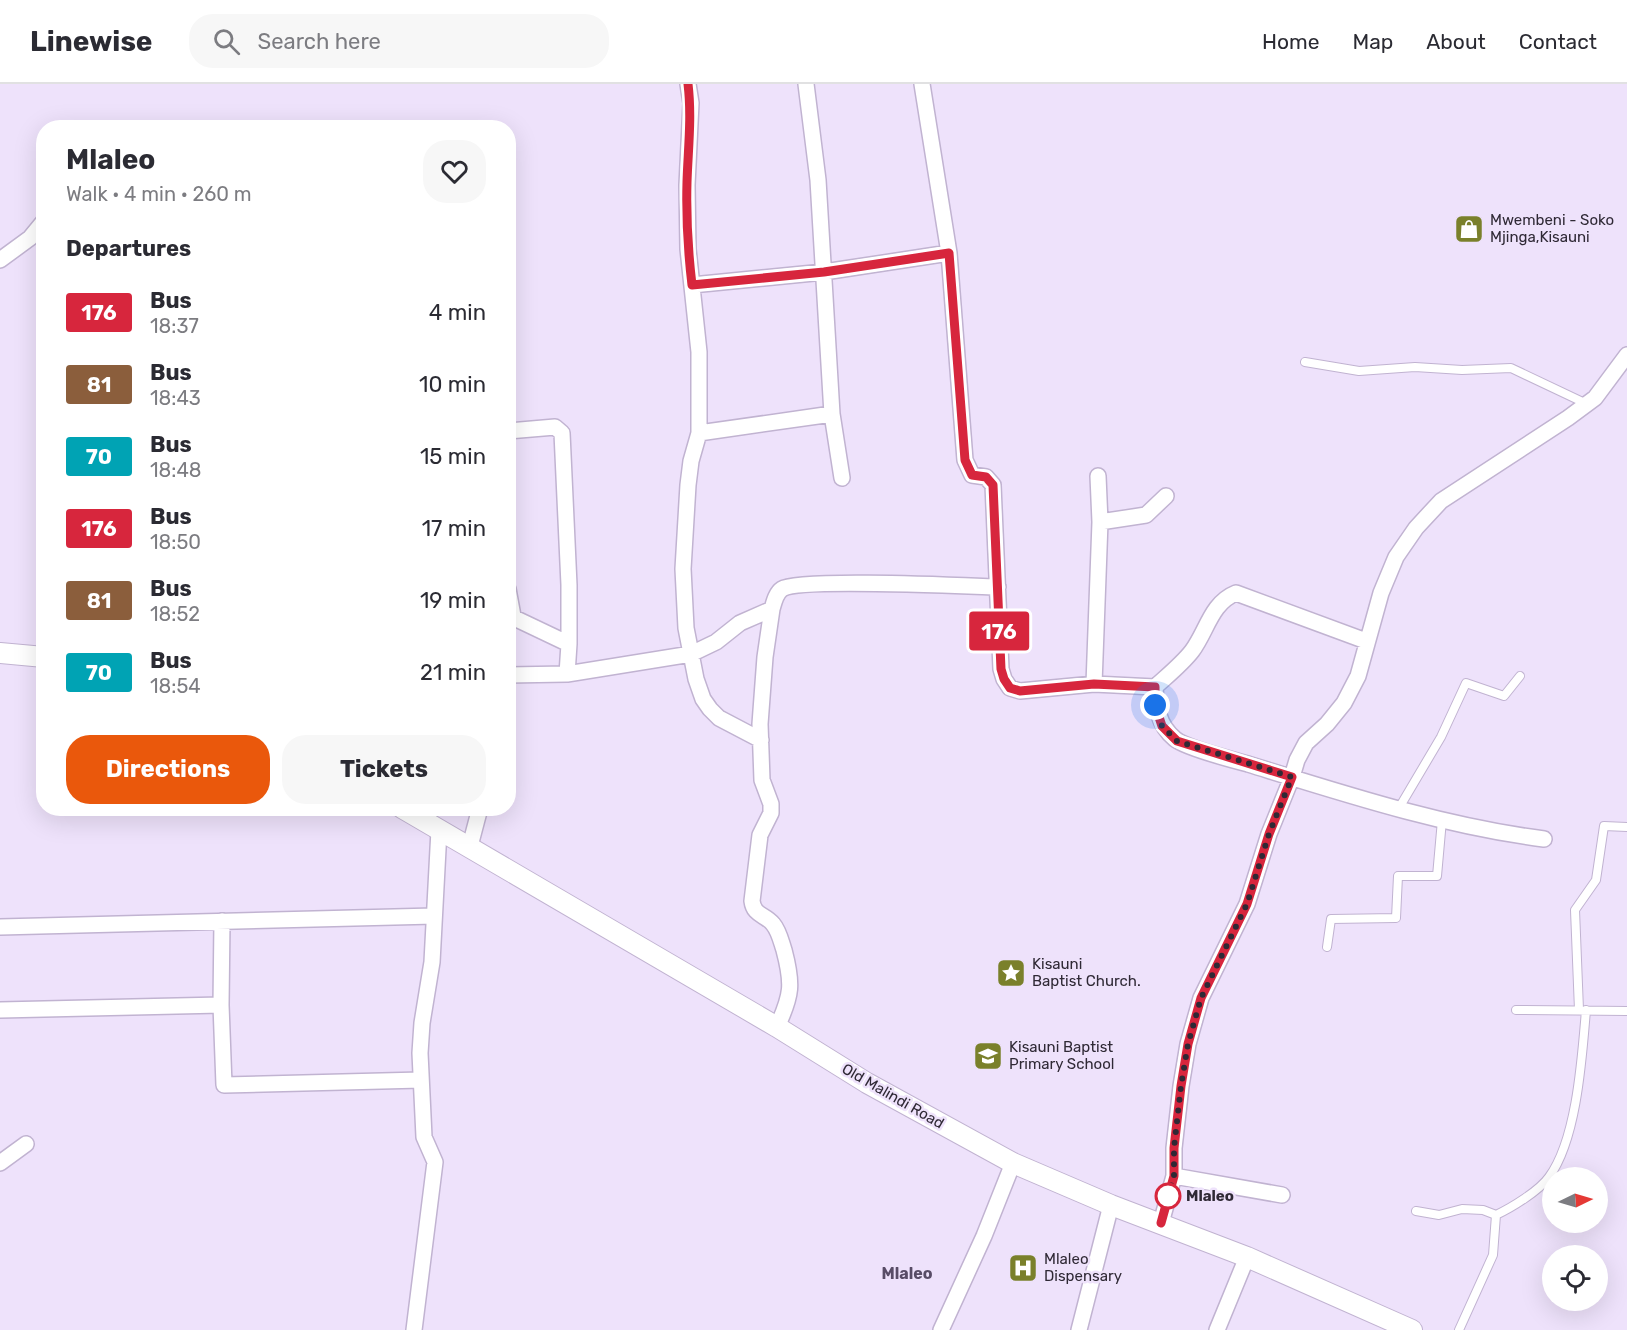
<!DOCTYPE html>
<meta charset="utf-8">
<style>
:root{--surface:#fff;--page:#f7f7f7;--text:#2b2b33;--muted:#7c7c81;--line:#e1e1e2;--accent:#ea580c}
body{margin:0;font-family:Rubik,sans-serif;background:var(--page);color:var(--text);height:100vh;display:flex;flex-direction:column;font-size:22px;white-space:nowrap}
*{box-sizing:border-box;margin:0}
p{font-size:20px;color:var(--muted)}
.icon{flex:none;width:33px;height:33px;fill:none;stroke:currentColor;stroke-width:2;stroke-linecap:round;stroke-linejoin:round}
.map{position:relative;flex:1;overflow:hidden}
.sheet{position:absolute;left:36px;top:36px;width:480px;height:696px;display:flex;flex-direction:column;background:var(--surface);border-radius:24px;box-shadow:0 6px 24px #0002}
.sheet>*{flex:none}
.badge{padding:0 12px;border-radius:4px;font-size:21px;line-height:39px}
.needle{width:39px;rotate:85deg}
.controls{position:absolute;left:1542px;top:1083px;display:grid;gap:12px}
.controls a{display:grid;place-items:center;width:66px;height:66px;border-radius:50%;background:var(--surface);box-shadow:0 6px 24px #0002;font-size:30px}
.you{position:absolute;width:30px;height:30px;margin:-15px;border:4px solid #fff;border-radius:50%;background:#1a73e8;box-shadow:0 0 0 9px #1a73e833}
.map>.badge{position:absolute;translate:-50% -50%;box-shadow:0 0 0 3px #fff}
h2{padding:0 30px;font-size:22px;line-height:54px}
.round{display:grid;place-items:center;flex:none;width:63px;height:63px;border-radius:24px;background:var(--page)}
.head{display:flex;align-items:center;justify-content:space-between;height:102px;padding:0 30px}
h1{font-size:28px;font-weight:700;line-height:45px}
.cta{display:flex;gap:12px;margin-top:auto;padding:12px 30px}
.cta a{flex:1;height:69px;border-radius:24px;background:var(--accent);color:#fff;font-size:24px;font-weight:700;line-height:69px;text-align:center}
.cta a+a{background:var(--page);color:var(--text)}
ul{padding:0;list-style:none}
li{display:flex;align-items:center;gap:18px;height:72px;padding:0 30px}
li div{flex:1}
li b{display:block;font-size:22px}
li em{font-style:normal}
li .badge{min-width:66px;font-weight:700;text-align:center}
header{display:flex;align-items:center;gap:36px;box-sizing:border-box;height:84px;padding:0 30px;background:var(--surface);border-bottom:2px solid var(--line)}
header strong{font-size:28px}
nav{display:flex;gap:33px;margin-inline-start:auto;font-size:21px}
.search{width:420px;height:54px;background:var(--page);display:flex;align-items:center;gap:15px;box-sizing:border-box;padding:0 21px;border-radius:24px;color:var(--muted);font-size:22px}
.map>svg:first-child{display:block}
.lines{fill:none;stroke-linecap:round;stroke-linejoin:round}
.service-casing{stroke:#c1b3d1;stroke-width:10}
.minor-casing{stroke:#c1b3d1;stroke-width:18}
.secondary-casing{stroke:#c1b3d1;stroke-width:22}
.service{stroke:#fff;stroke-width:8}
.minor{stroke:#fff;stroke-width:15}
.secondary{stroke:#fff;stroke-width:20}
.line-casing{stroke:#fff;stroke-width:14}
.line{stroke:#d7263d;stroke-width:9}
.walk{stroke:#2f2935;stroke-width:6;stroke-dasharray:0 10.8}
.stop-dot{fill:#fff;stroke:#d7263d;stroke-width:3}
.labels{text-anchor:middle;dominant-baseline:central;stroke-width:5;stroke-linejoin:round;paint-order:stroke}
.poi-label{font-size:15px;fill:#2f2935;stroke:#eee2fb;text-anchor:start}
.street-label{font-size:15px;fill:#2f2935;stroke:#eee2fb}
.stop-label{font-size:15px;font-weight:bold;fill:#2f2935;stroke:#eee2fb;text-anchor:start}
.neighbourhood-label{font-size:16px;font-weight:bold;fill:#584c66;stroke:#eee2fb}
</style>
<header>
<strong>Linewise</strong>
<div class="search"><svg class="icon" aria-label="search" viewBox="0 0 24 24"><circle cx="10" cy="10" r="6"/><path d="M15 15l6 6"/></svg>Search here</div>
<nav><a>Home</a><a>Map</a><a>About</a><a>Contact</a></nav>
</header>
<div class="map">
<svg width="1627" height="1246" viewBox="0 0 1627 1246">
<rect width="100%" height="100%" fill="#eee2fb"/>
<g class="lines">
<g class="service-casing">
<path id="service" d="M1305 278 1359 287 1415 283 1462 286 1511 284 1587 320
M1399 724 1441 653 1466 599 1504 612 1520 592
M1327 863 1331 835 1396 834 1398 792H1437L1442 736
M1516 926 1627 927
M1579 926 1575 826 1596 796 1604 742 1627 743
M1416 1127 1439 1131 1462 1125 1483 1126 1496 1131
M1459 1246 1493 1171 1496 1131C1511 1124 1539 1107 1549 1093 1577 1055 1582 973 1586 926"/>
</g>
<g class="minor-casing">
<path id="minor" d="M688 0 691 19 687 101 688 165 699 268V349L691 377 688 401 683 485 686 544 696 595 703 615 710 625 719 634 761 656
M806 0 818 96 832 330 842 394
M922 0 949 169 965 376 972 391 986 393 993 401 1001 585 1004 595 1010 604 1020 607 1094 600 1155 603C1167 592 1182 580 1192 567 1207 547 1211 519 1236 509L1366 557
M0 176 30 154 44 137
M692 201 824 188 949 169
M508 347 555 343 562 349 569 501V560
M699 349 832 330
M1100 438 1146 431 1166 412
M508 505 513 532
M772 525 765 573 760 640 762 696 771 720V729L760 751 752 817C754 832 765 830 773 840 779 847 781 857 784 866 793 900 792 911 777 943
M508 531 569 560 567 590
M508 591 567 590 691 570 716 558 740 539 772 525C774 518 776 509 782 505 798 494 967 502 998 503
M1094 600 1100 438 1098 392
M1155 603C1156 623 1158 641 1175 655 1186 664 1233 676 1248 680 1345 710 1443 742 1544 755
M470 762 480 724
M222 837 221 921 224 1001 421 996
M0 843 434 832
M0 926 221 921
M0 1079 26 1060
M1174 1092 1282 1111
M1161 1139 1174 1092V1064L1181 1002 1188 960 1201 914 1247 820 1269 750 1292 693 1297 676 1306 659 1327 640 1344 619 1358 592 1381 509 1396 473 1416 444 1441 417 1568 334 1595 314 1627 271
M414 1246 435 1078 424 1053 420 969 422 939 432 878 439 746
M941 1246 984 1152 1013 1079
M1079 1246 1111 1121
M1217 1246 1247 1173"/>
</g>
<g class="secondary-casing">
<path id="secondary" d="M0 569 44 573
M402 724 777 943 867 999 1013 1079 1111 1121 1247 1173 1412 1246"/>
</g>
<use href="#service" class="service"/>
<use href="#minor" class="minor"/>
<use href="#secondary" class="secondary"/>
</g>
<g class="lines">
<g class="line-casing">
<path id="line" d="M688 0C692 33 688 66 687 98 686 133 688 167 692 201L824 188 949 169 965 376 972 391 986 393 993 401 1001 585 1004 595 1010 604 1020 607 1094 600 1155 603V621L1162 642 1177 657 1292 693 1269 750 1247 820 1201 914 1188 960 1181 1002 1174 1064V1092L1161 1139"/>
</g>
<use href="#line" class="line"/>
<path class="walk" d="M1155 621 1162 642 1177 657 1292 693 1269 750 1247 820 1201 914 1188 960 1181 1002 1174 1064V1092L1168 1112"/>
</g>
<defs>
<g id="shop-square" transform="scale(1.5)"><rect x="-9" y="-9" width="18" height="18" rx="4" fill="#7a802b" stroke="#eee2fb"/><path d="M-5-2.5h2.3a2.7 3.5 0 0 1 5.4 0H5L5.5 6h-11ZM-1.5-2.5h3a1.5 2.3 0 0 0-3 0Z" fill="#fff"/></g>
<g id="sight-square" transform="scale(1.5)"><rect x="-9" y="-9" width="18" height="18" rx="4" fill="#7a802b" stroke="#eee2fb"/><path d="M0-6L1.8-2.2L6-1.7L2.9 1.2L3.7 5.4L0 3.3L-3.7 5.4L-2.9 1.2L-6-1.7L-1.8-2.2Z" fill="#fff"/></g>
<g id="school-square" transform="scale(1.5)"><rect x="-9" y="-9" width="18" height="18" rx="4" fill="#7a802b" stroke="#eee2fb"/><path d="M0-5L7-2L0 1L-7-2ZM-4 1L0 2.5L4 1V4Q0 6-4 4Z" fill="#fff"/></g>
<g id="hospital-square" transform="scale(1.5)"><rect x="-9" y="-9" width="18" height="18" rx="4" fill="#7a802b" stroke="#eee2fb"/><path d="M-5-5h3v3.5h4V-5h3V5h-3V1.5h-4V5h-3Z" fill="#fff"/></g>
</defs>
<g fill-rule="evenodd">
<use href="#shop-square" x="1469" y="145"/>
<use href="#sight-square" x="1011" y="889"/>
<use href="#school-square" x="988" y="972"/>
<use href="#hospital-square" x="1023" y="1184"/>
</g>
<circle class="stop-dot" cx="1168" cy="1112" r="12"/>
<g class="labels">
<g class="poi-label">
<text x="1490" y="136">Mwembeni - Soko<tspan x="1490" dy="17">Mjinga,Kisauni</tspan></text>
<text x="1032" y="880">Kisauni<tspan x="1032" dy="17">Baptist Church.</tspan></text>
<text x="1009" y="963">Kisauni Baptist<tspan x="1009" dy="17">Primary School</tspan></text>
<text x="1044" y="1175">Mlaleo<tspan x="1044" dy="17">Dispensary</tspan></text>
</g>
<g class="street-label">
<text transform="translate(893 1012) rotate(30)">Old Malindi Road</text>
</g>
<g class="stop-label">
<text x="1186" y="1112">Mlaleo</text>
</g>
<g class="neighbourhood-label">
<text x="907" y="1189">Mlaleo</text>
</g>
</g>
</svg>
<div class="controls">
<a><svg class="needle" viewBox="-14 -14 28 28"><path d="M0-13l5 13h-10z" fill="#e53935"/><path d="M0 13l5-13h-10z" fill="#7c7c81"/></svg></a>
<a><svg class="icon" aria-label="locate" viewBox="0 0 24 24"><circle cx="12" cy="12" r="6"/><path d="M12 2v4M12 18v4M2 12h4M18 12h4"/></svg></a>
</div>
<div class="you" style="left:1155px;top:621px"></div>
<b class="badge" style="left:999px;top:547px;background:#d7263d;color:#fff">176</b>
<section class="sheet">
<div class="head"><div><h1>Mlaleo</h1><p>Walk · 4 min · 260 m</p></div><a class="round"><svg class="icon" aria-label="heart" viewBox="0 0 24 24"><path d="M12 20l-8-8c-3-5 5-10 8-4 3-6 11-1 8 4z"/></svg></a></div>
<h2>Departures</h2>
<ul>
<li><span class="badge" style="background:#d7263d;color:#fff">176</span><div><b>Bus</b><p>18:37</p></div><em>4 min</em></li>
<li><span class="badge" style="background:#8b5e3c;color:#fff">81</span><div><b>Bus</b><p>18:43</p></div><em>10 min</em></li>
<li><span class="badge" style="background:#00a3b4;color:#fff">70</span><div><b>Bus</b><p>18:48</p></div><em>15 min</em></li>
<li><span class="badge" style="background:#d7263d;color:#fff">176</span><div><b>Bus</b><p>18:50</p></div><em>17 min</em></li>
<li><span class="badge" style="background:#8b5e3c;color:#fff">81</span><div><b>Bus</b><p>18:52</p></div><em>19 min</em></li>
<li><span class="badge" style="background:#00a3b4;color:#fff">70</span><div><b>Bus</b><p>18:54</p></div><em>21 min</em></li>
</ul>
<div class="cta"><a>Directions</a><a>Tickets</a></div>
</section>
</div>
